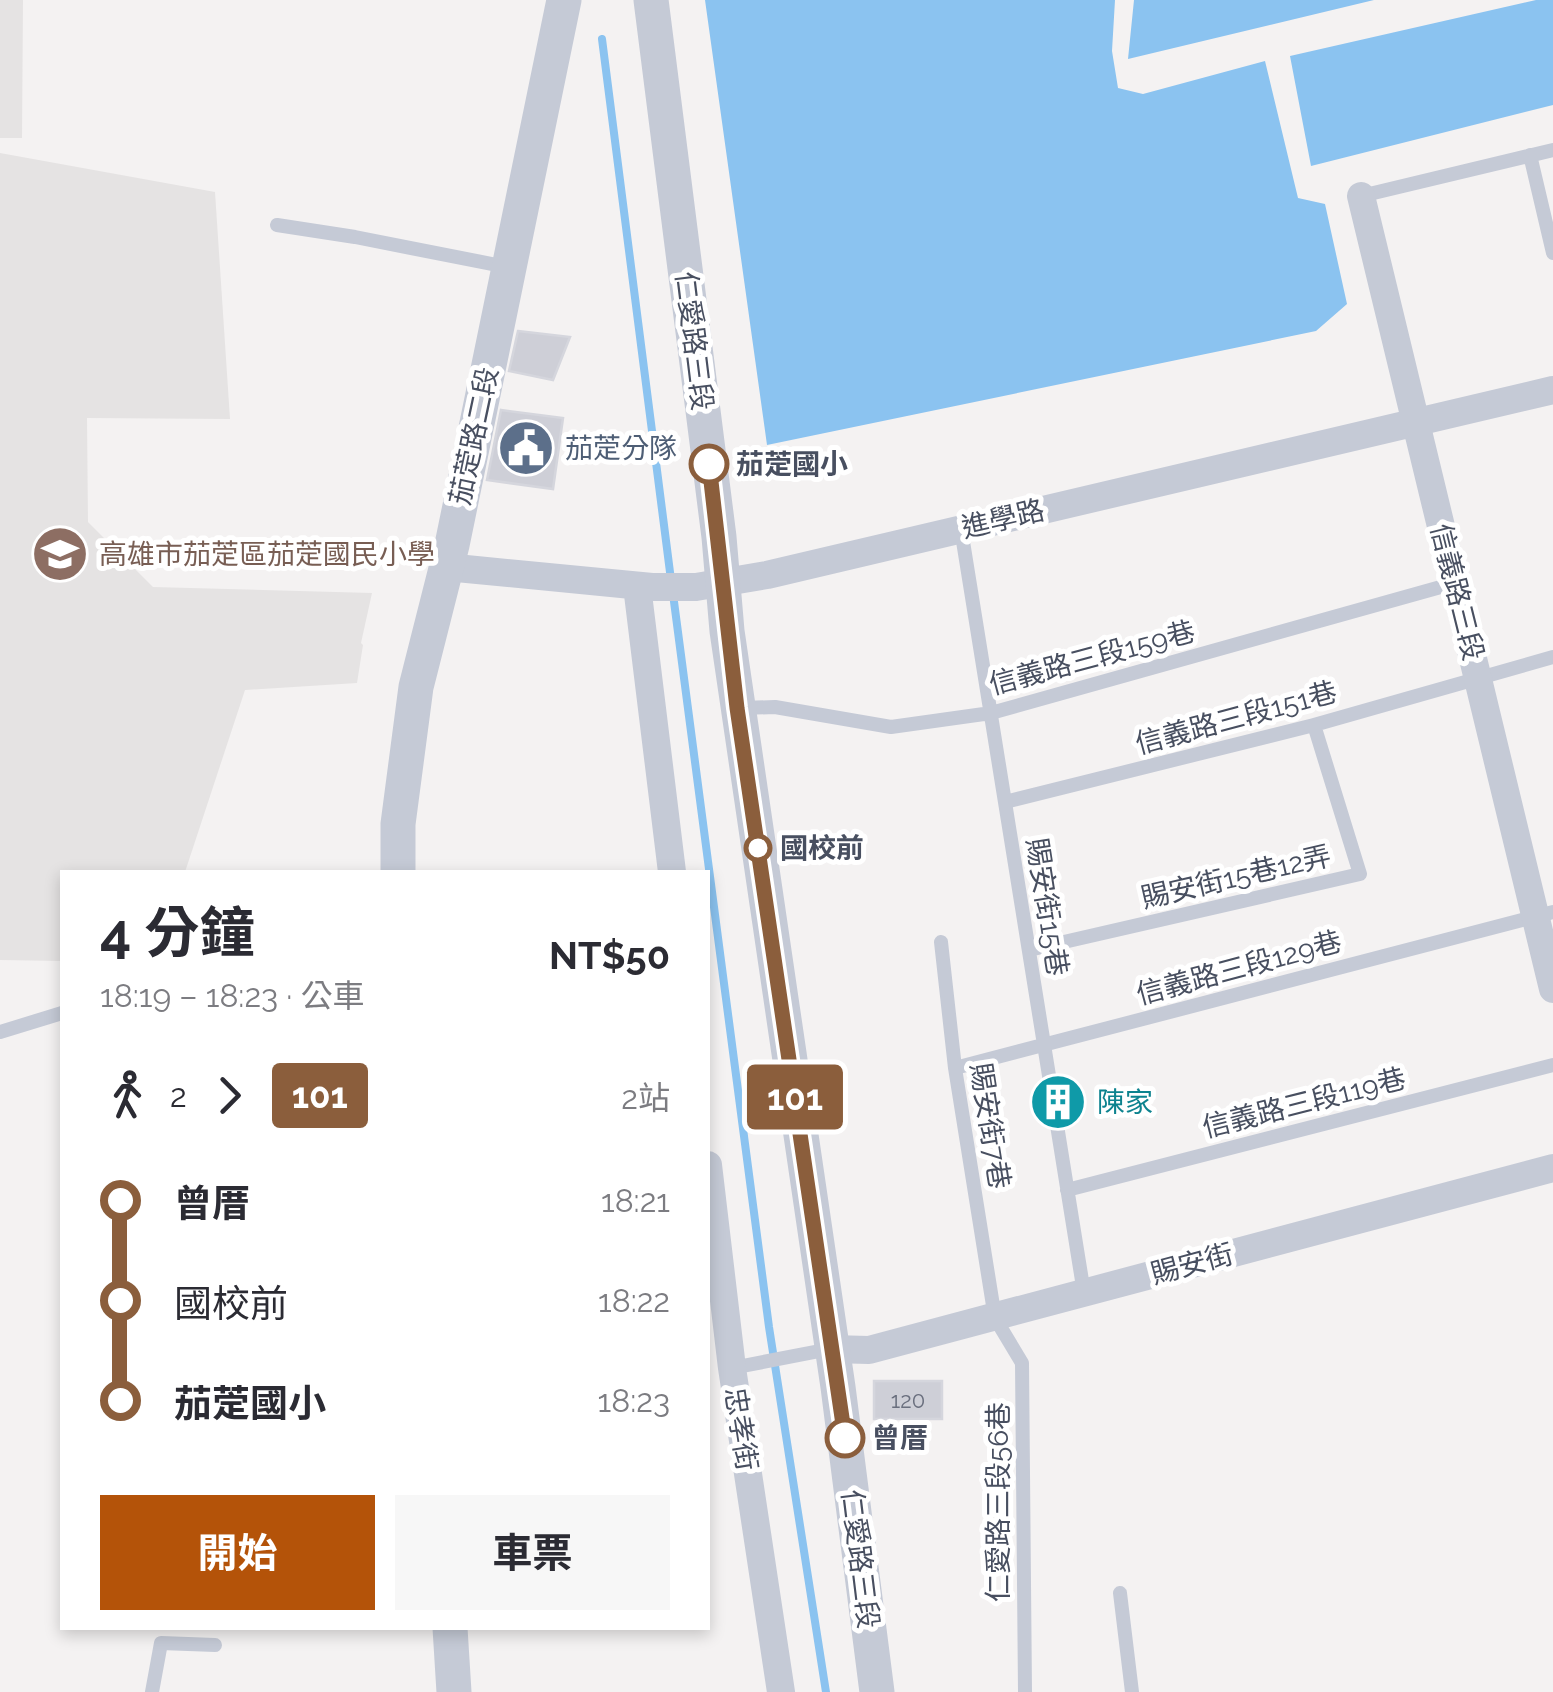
<!DOCTYPE html>
<html lang="zh-TW">
<meta charset="utf-8">
<style>
:root{--surface:#fff;--page:#f7f7f7;--text:#2b2b33;--muted:#7c7c81;--accent:#b45309}
body{margin:0;font-family:Raleway,"Noto Sans TC",sans-serif;background:var(--page);color:var(--text);height:100vh;display:flex;flex-direction:column;font-size:38px;white-space:nowrap}
*{box-sizing:border-box;margin:0}
p{font-size:32px;color:var(--muted)}
.icon{flex:none;width:55px;height:55px;fill:none;stroke:currentColor;stroke-width:2;stroke-linecap:round;stroke-linejoin:round}
.map{position:relative;flex:1;overflow:hidden}
.drawer{position:absolute;left:60px;top:870px;width:650px;height:760px;display:flex;flex-direction:column;background:var(--surface);border-radius:0px;box-shadow:0 5px 15px #0003}
.drawer>*{flex:none}
.badge{padding:0 20px;border-radius:8px;font-size:35px;line-height:65px}
.map>.badge{position:absolute;translate:-50% -50%;box-shadow:0 0 0 5px #fff}
.legs{display:flex;align-items:center;gap:15px;height:110px;padding:0 40px;font-size:32px}
.legs p{margin-inline-start:auto}
.head{display:flex;align-items:center;justify-content:space-between;height:170px;padding:0 40px}
h1{font-size:55px;font-weight:700;line-height:75px}
.action{display:flex;gap:20px;margin-top:auto;padding:20px 40px}
.action a{flex:1;height:115px;border-radius:0px;background:var(--accent);color:#fff;font-size:40px;font-weight:700;line-height:115px;text-align:center}
.action a+a{background:var(--page);color:var(--text)}
ul{padding:0 40px;list-style:none}
li{display:flex;align-items:center;gap:35px;height:100px;font-size:38px}
li i{display:grid;place-items:center;width:15px;height:100%;margin:0 12px;background:currentColor}
li i::after{content:'';width:25px;height:25px;margin:-12px;border:8px solid;border-radius:50%;background:var(--surface)}
li p{margin-inline-start:auto}
li:first-child i{background:linear-gradient(#0000 50%,currentColor 0)}
li:last-child i{background:linear-gradient(currentColor 50%,#0000 0)}
.map>svg:first-child{display:block}
.education{fill:#e5e3e3}
.water{fill:#8bc3f0}
.lines{fill:none;stroke-linecap:round;stroke-linejoin:round}
.stream{stroke:#8bc3f0;stroke-width:8}
.building{fill:#cecfd7;stroke:#d5d6dd;stroke-width:2.5}
.service{stroke:#c5cad6;stroke-width:14}
.minor{stroke:#c5cad6;stroke-width:28}
.tertiary{stroke:#c5cad6;stroke-width:35}
.line-1-casing{stroke:#fff;stroke-width:22}
.line-1{stroke:#8b5e3c;stroke-width:15}
.stop-1-dot{fill:#fff;stroke:#8b5e3c;stroke-width:5}
.labels{text-anchor:middle;dominant-baseline:central;stroke-width:10;stroke-linejoin:round;paint-order:stroke}
.number-label{font-size:22px;fill:#6a6f7e}
.street-label{font-size:28px;fill:#484f60;stroke:#fff}
.service-label{font-size:28px;fill:#4e5e75;stroke:#fff;text-anchor:start}
.stop-label{font-size:28px;font-weight:bold;fill:#484f60;stroke:#fff;text-anchor:start}
.education-label{font-size:28px;fill:#785e54;stroke:#fff;text-anchor:start}
.culture-label{font-size:28px;fill:#0d838f;stroke:#fff;text-anchor:start}
</style>
<div class="map">
<svg width="1553" height="1692" viewBox="0 0 1553 1692">
<rect width="100%" height="100%" fill="#f4f2f2"/>
<path class="education" d="M0 0H23L22 138H0Z
M0 153 215 192 230 419 87 418 88 522 153 587 372 593 361 643 363 645 357 683 245 690 185 872H62V961L0 960Z"/>
<path class="water" d="M705 0H1115L1112 51 1118 88 1143 94 1265 61 1298 198 1325 204 1347 304 1316 331 767 445Z
M1134 0H1374L1128 59Z
M1536 0H1553V105L1311 166 1290 56Z"/>
<g class="lines">
<path class="stream" d="M602 39 671 580
M673 594 769 1327 826 1692"/>
</g>
<path class="building" d="M518 331 570 337 553 380 509 371Z
M501 410 563 418 553 489 487 480Z
M874 1381H942V1419H874Z"/>
<g class="lines">
<path class="service" d="M1530 155 1553 253
M1361 196 1553 150
M277 225 355 237 507 267
M961 529 1084 1293
M741 708 775 707 891 727 991 713 1455 583
M1005 802 1314 725 1553 657
M941 942 955 1068 995 1318 1022 1363 1025 1692
M1029 950 1360 874 1314 725
M0 1032 62 1013
M955 1068 1553 912
M1067 1190 1553 1065
M732 1368 830 1349
M1120 1593 1132 1692
M152 1692 161 1643 215 1645"/>
<path class="minor" d="M1361 196 1553 989
M446 567 652 587H696L767 575 1553 390
M637 586 672 872
M708 1165 732 1368 781 1692
M831 1349 869 1350 1553 1168"/>
<path class="tertiary" d="M651 0 719 537 727 631 838 1387 877 1692
M398 872V824L416 687 452 545 564 0
M450 1628 454 1692"/>
</g>
<g class="lines">
<g class="line-1-casing">
<path id="line-1" d="M709 464 737 708 845 1438"/>
</g>
<use href="#line-1" class="line-1"/>
</g>
<defs>
<g id="civic-disc" transform="scale(2.875)"><circle r="9.5" fill="#5c6f8a" stroke="#fff"/><path d="M-.6-6.5H3V-4.5H.6V-3L4-1V1h2V6H-6V1h2V-1L-.6-3ZM-1.2 2.5V6h2.4V2.5Z" fill="#fff"/></g>
<g id="school-disc" transform="scale(2.875)"><circle r="9.5" fill="#8d6e63" stroke="#fff"/><path d="M0-5L7-2L0 1L-7-2ZM-4 1L0 2.5L4 1V4Q0 6-4 4Z" fill="#fff"/></g>
<g id="building-disc" transform="scale(2.875)"><circle r="9.5" fill="#0f9aa8" stroke="#fff"/><path d="M-4-6H4V6H1V3H-1V6H-4ZM-2.5-4.3h1.7v1.8h-1.7ZM.8-4.3h1.7v1.8H.8ZM-2.5-1h1.7V.8h-1.7ZM.8-1h1.7V.8H.8Z" fill="#fff"/></g>
</defs>
<g fill-rule="evenodd">
<use href="#civic-disc" x="526" y="448"/>
<use href="#school-disc" x="60" y="554"/>
<use href="#building-disc" x="1058" y="1102"/>
</g>
<g class="stop-1-dot">
<circle cx="709" cy="464" r="18"/>
<circle cx="758" cy="848" r="12"/>
<circle cx="845" cy="1438" r="18"/>
</g>
<g class="labels">
<g class="number-label">
<text x="908" y="1400">120</text>
</g>
<g class="street-label">
<text transform="translate(694 341) rotate(83)">仁愛路三段</text>
<text transform="translate(474 436) rotate(-78)">茄萣路二段</text>
<text transform="translate(1003 519) rotate(-13)">進學路</text>
<text transform="translate(1457 592) rotate(76)">信義路三段</text>
<text transform="translate(1092 658) rotate(-15)">信義路三段159巷</text>
<text transform="translate(1236 718) rotate(-15)">信義路三段151巷</text>
<text transform="translate(1236 877) rotate(-13)">賜安街15巷12弄</text>
<text transform="translate(1047 907) rotate(81)">賜安街15巷</text>
<text transform="translate(1239 968) rotate(-15)">信義路三段129巷</text>
<text transform="translate(1304 1103) rotate(-14)">信義路三段119巷</text>
<text transform="translate(990 1126) rotate(81)">賜安街7巷</text>
<text transform="translate(1192 1264) rotate(-15)">賜安街</text>
<text transform="translate(741 1429) rotate(81)">忠孝街</text>
<text transform="translate(998 1502) rotate(-90)">仁愛路三段56巷</text>
<text transform="translate(860 1559) rotate(83)">仁愛路三段</text>
</g>
<g class="service-label">
<text x="565" y="448">茄萣分隊</text>
</g>
<g class="stop-label">
<text x="736" y="464">茄萣國小</text>
<text x="780" y="848">國校前</text>
<text x="872" y="1438">曾厝</text>
</g>
<g class="education-label">
<text x="99" y="554">高雄市茄萣區茄萣國民小學</text>
</g>
<g class="culture-label">
<text x="1097" y="1102">陳家</text>
</g>
</g>
</svg>
<b class="badge" style="left:795px;top:1097px;background:#8b5e3c;color:#fff">101</b>
<section class="drawer">
<div class="head"><div><h1>4 分鐘</h1><p>18:19 – 18:23 · 公車</p></div><b>NT$50</b></div>
<div class="legs"><svg class="icon" aria-label="walk" viewBox="0 0 24 24"><circle cx="13" cy="4" r="2"/><path d="M13 8l-2 6 4 7M11 14l-3 7M7 12l3-4h3l4 4"/></svg>2<svg class="icon" aria-label="forward" viewBox="0 0 24 24"><path d="M9 5l7 7-7 7"/></svg><b class="badge" style="background:#8b5e3c;color:#fff">101</b><p>2站</p></div>
<ul>
<li><i style="color:#8b5e3c"></i><b>曾厝</b><p>18:21</p></li>
<li><i style="color:#8b5e3c"></i><span>國校前</span><p>18:22</p></li>
<li><i style="color:#8b5e3c"></i><b>茄萣國小</b><p>18:23</p></li>
</ul>
<div class="action"><a>開始</a><a>車票</a></div>
</section>
</div>
